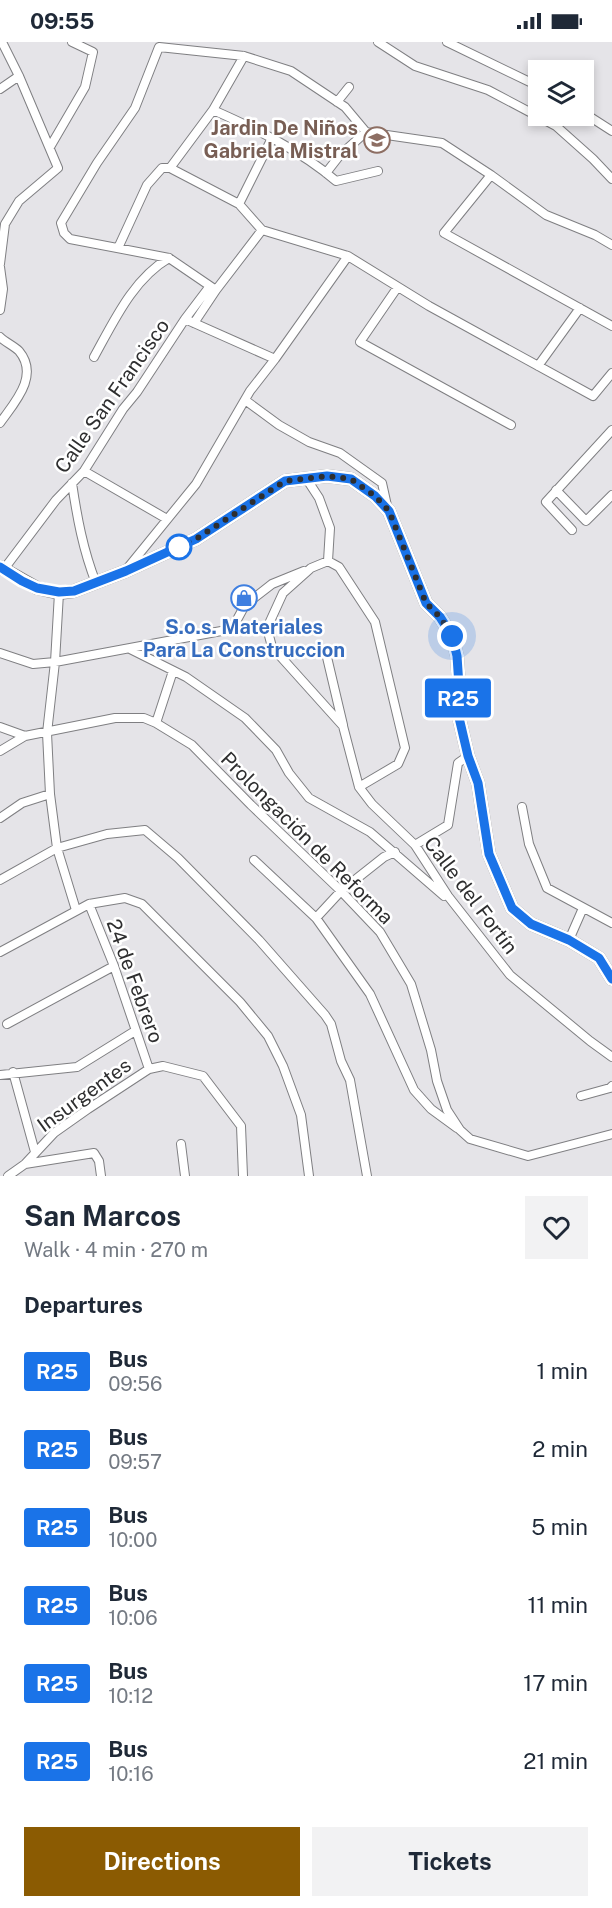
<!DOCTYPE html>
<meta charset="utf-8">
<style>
:root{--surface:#fff;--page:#f2f2f3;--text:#1f2937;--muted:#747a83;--accent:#8b5b02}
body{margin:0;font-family:"Public Sans",sans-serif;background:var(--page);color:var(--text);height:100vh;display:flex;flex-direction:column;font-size:22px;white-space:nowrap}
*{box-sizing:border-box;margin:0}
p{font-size:20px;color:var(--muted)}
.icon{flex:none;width:33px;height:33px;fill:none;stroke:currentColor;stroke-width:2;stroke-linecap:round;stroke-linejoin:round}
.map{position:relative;height:1134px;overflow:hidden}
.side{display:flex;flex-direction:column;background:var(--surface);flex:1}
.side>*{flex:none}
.badge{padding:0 12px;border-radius:4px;font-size:21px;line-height:39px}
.controls{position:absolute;left:528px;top:18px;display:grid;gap:12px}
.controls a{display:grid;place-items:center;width:66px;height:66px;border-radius:0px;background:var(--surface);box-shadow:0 3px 9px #0003;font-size:30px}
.you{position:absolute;width:30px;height:30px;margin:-15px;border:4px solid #fff;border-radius:50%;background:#1a73e8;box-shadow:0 0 0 9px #1a73e833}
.map>.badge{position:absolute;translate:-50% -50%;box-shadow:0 0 0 3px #fff}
h2{padding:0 24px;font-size:22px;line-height:54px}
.round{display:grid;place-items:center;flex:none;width:63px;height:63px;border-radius:0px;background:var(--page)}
.summary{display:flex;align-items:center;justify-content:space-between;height:102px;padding:0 24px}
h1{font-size:28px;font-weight:700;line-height:45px}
.cta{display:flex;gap:12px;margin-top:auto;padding:12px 24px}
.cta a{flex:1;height:69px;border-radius:0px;background:var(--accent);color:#fff;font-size:24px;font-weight:700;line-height:69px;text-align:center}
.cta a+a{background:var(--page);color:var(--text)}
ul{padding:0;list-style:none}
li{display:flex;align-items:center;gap:18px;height:78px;padding:0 24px}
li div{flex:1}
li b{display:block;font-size:22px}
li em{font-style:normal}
li .badge{min-width:66px;font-weight:700;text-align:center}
.status{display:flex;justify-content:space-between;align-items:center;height:42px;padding:0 30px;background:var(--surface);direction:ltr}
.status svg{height:16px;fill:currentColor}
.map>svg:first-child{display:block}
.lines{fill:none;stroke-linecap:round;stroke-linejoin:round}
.street-casing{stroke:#7f7f82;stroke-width:10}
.secondary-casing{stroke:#7f7f82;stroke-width:14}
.street{stroke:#fff;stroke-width:8}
.secondary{stroke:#fff;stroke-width:12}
.line-casing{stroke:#fff;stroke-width:14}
.line{stroke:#1a73e8;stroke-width:9}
.walk{stroke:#2e2e2f;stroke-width:6;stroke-dasharray:0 10.8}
.stop-dot{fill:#fff;stroke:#1a73e8;stroke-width:3}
.labels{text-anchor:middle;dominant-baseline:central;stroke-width:5;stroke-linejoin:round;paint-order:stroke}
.education-label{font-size:20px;font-weight:bold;fill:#785e54;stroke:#fff;text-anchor:end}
.street-label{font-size:20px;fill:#2e2e2f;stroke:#fff}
.shop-label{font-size:20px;font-weight:bold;fill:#366cbe;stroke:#fff}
</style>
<div class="status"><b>09:55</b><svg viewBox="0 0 49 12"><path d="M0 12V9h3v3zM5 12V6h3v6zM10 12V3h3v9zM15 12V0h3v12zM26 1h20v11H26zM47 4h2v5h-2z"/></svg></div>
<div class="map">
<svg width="612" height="1134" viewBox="0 0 612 1134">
<rect width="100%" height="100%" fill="#e5e4e8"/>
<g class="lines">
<g class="street-casing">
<path id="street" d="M378 0 415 24 488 48 556 84 593 117 612 137
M447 0 538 44
M0 47 19 34
M337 60 349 45
M213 68C256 87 300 108 336 139L378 129
M584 71 612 89
M50 105 85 45 93 10 72 0
M170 126 239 162 262 188 348 214 429 264 593 354 612 331
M170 126 213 68 244 14
M326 131 340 113 366 90
M491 133 444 191 612 284
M239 162 272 96
M118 206 147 143 162 126H170
M0 222 5 182 19 159 58 126 19 34 2 0
M0 225 3 247 0 268
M210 244 169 216 70 197 64 191 61 181 97 121 135 66 159 5 244 14 291 29 345 65 366 90 442 101 491 133 546 173 595 193 612 203
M397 246 360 300 511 383
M185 277 275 317
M194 281 216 248
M0 295C5 300 14 304 19 309 40 334 14 361 0 381
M94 315C114 279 133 237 169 216
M538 324 580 266
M245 358 279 383 309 400 340 411 382 441 388 468
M84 429 167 477
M306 436 319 456 330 486 328 519
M72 441C77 475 83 508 96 541
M556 448 586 479 612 453
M572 488 546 460 612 388
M328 519 339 525 375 580 405 706 398 722 359 745
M4 527 56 458 84 429 123 367 137 350 185 277 210 244 216 248 262 188
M126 528 196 442 250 349 275 317 348 214
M59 551 55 620 47 691 50 752 57 806 76 868
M267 586 272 605 343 684 359 745 372 762 415 803 448 854 510 933 590 999 612 1015
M232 587 245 563 272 542 304 529
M130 607 186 635 245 676 276 708 289 731 309 756 370 790 444 854
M0 611 33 622 55 620 232 587 267 586 283 551 311 526 328 519
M326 611 343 683
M156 681 173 629
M0 685 25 694 115 676H144L156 681 192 703 251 763 341 849 380 890 411 942 431 1008 437 1039 447 1068 460 1088 470 1097 528 1114 612 1092
M0 709 25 694
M522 765 529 802 547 846 612 881
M0 776 22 761 50 752
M415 803 448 783 458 721 468 714
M254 818 316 876 370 952 414 1048 431 1067 457 1086
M0 838 57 806 107 792 145 788 178 816 259 898 325 973 331 982 341 1019 350 1038 367 1134
M89 862 114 924 149 1027
M316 876 341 849 384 815 395 810
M569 898 583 866
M0 910 89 862 125 856 142 862 240 960 268 994 283 1024 301 1073 309 1134
M7 982 114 924
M13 1030 35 1110
M0 1033 77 1025 135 989
M581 1054 610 1046 612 1044
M181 1102 185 1134
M25 1122 94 1111 99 1119 101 1134
M8 1134 25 1122 54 1091 88 1067 149 1027 163 1024 203 1034 241 1084 243 1134"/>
</g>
<g class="secondary-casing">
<path id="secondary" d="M0 525 37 546 59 551 74 549 126 529 196 497 285 439 327 434 351 437 375 454 389 469 426 561 440 575 452 594 457 614 459 644 457 667 468 714 478 741 489 812 512 866 531 882 569 898 599 916 612 937"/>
</g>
<use href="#street" class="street"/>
<use href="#secondary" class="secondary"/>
</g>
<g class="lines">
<g class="line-casing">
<path id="line" d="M0 525 22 539 37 546 59 550 74 549 126 529 196 497 285 439 327 434 351 437 375 454 389 469 426 561 440 575 452 594 457 614 459 644 457 667 468 714 478 741 489 812 512 866 531 882 569 898 599 916 612 937"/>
</g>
<use href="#line" class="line"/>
<path class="walk" d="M179 505 196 497 285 439 327 434 351 437 375 454 389 469 426 561 440 575 452 594"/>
</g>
<defs>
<g id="school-ring" transform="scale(1.35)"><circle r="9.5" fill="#fff" stroke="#8d6e63" stroke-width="1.5"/><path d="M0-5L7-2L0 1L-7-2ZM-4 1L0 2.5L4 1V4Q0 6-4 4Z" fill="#8d6e63"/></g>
<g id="shop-ring" transform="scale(1.35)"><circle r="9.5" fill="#fff" stroke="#3f7fe0" stroke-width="1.5"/><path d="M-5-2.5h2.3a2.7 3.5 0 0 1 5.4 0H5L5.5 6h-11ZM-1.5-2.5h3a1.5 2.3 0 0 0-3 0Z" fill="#3f7fe0"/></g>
</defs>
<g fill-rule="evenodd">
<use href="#school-ring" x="377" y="98"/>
<use href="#shop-ring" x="244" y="556"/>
</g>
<circle class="stop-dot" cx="179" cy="505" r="12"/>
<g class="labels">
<g class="education-label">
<text x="358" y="86">Jardin De Niños<tspan x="358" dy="23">Gabriela Mistral</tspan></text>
</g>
<g class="street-label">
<text transform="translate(112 354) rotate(-55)">Calle San Francisco</text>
<text transform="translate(307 796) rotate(45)">Prolongación de Reforma</text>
<text transform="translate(471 853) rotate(53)">Calle del Fortín</text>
<text transform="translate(135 939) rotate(70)">24 de Febrero</text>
<text transform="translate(84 1053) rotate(-36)">Insurgentes</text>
</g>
<g class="shop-label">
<text x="244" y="585">S.o.s. Materiales<tspan x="244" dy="23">Para La Construccion</tspan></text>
</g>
</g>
</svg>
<div class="controls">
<a><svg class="icon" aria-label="layers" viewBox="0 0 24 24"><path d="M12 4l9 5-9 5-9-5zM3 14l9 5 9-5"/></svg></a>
</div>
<div class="you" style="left:452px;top:594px"></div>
<b class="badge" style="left:458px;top:656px;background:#1a73e8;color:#fff">R25</b>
</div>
<section class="side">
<div class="summary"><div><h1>San Marcos</h1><p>Walk · 4 min · 270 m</p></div><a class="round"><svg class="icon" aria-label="heart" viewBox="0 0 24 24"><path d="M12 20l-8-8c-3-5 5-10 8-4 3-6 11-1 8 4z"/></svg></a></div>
<h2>Departures</h2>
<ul>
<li><span class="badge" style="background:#1a73e8;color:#fff">R25</span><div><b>Bus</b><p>09:56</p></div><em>1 min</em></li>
<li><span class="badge" style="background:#1a73e8;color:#fff">R25</span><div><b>Bus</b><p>09:57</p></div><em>2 min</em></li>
<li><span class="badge" style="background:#1a73e8;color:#fff">R25</span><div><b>Bus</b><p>10:00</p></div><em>5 min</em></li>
<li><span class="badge" style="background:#1a73e8;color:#fff">R25</span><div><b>Bus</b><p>10:06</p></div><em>11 min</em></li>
<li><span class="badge" style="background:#1a73e8;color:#fff">R25</span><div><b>Bus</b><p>10:12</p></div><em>17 min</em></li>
<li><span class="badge" style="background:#1a73e8;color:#fff">R25</span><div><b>Bus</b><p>10:16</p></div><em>21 min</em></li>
</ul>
<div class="cta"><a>Directions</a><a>Tickets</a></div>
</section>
